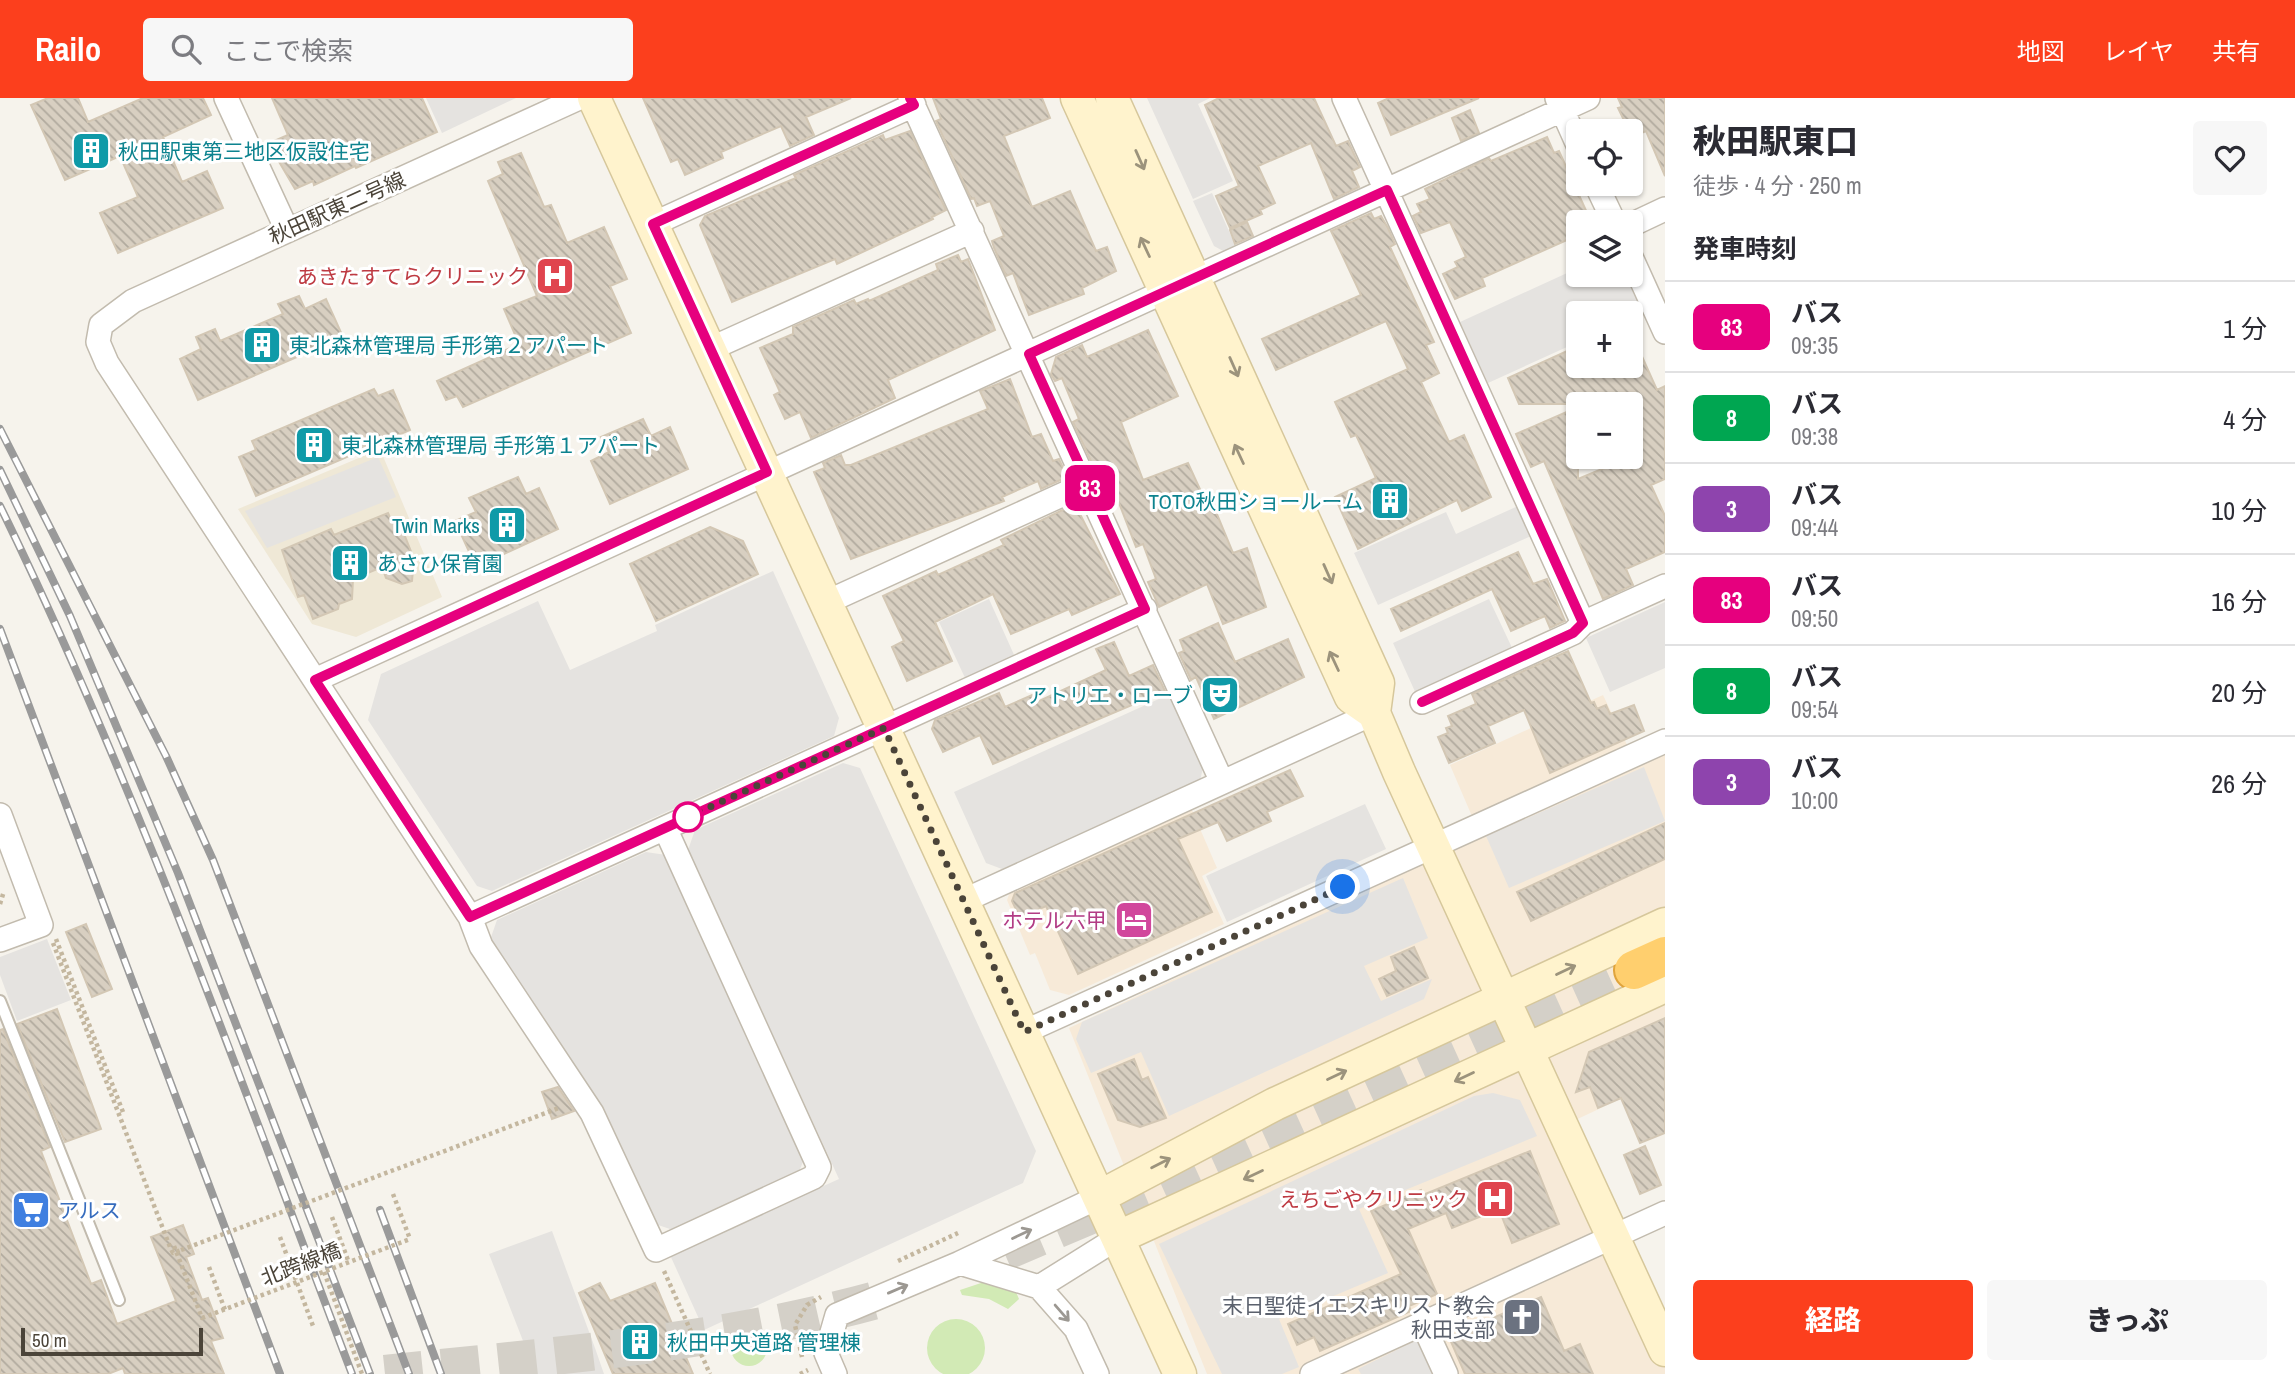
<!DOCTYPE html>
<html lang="ja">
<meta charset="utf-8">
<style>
:root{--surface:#fff;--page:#f7f7f7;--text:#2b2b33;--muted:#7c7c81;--line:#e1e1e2;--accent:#fc3f1d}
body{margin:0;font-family:"Archivo Narrow","Noto Sans JP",sans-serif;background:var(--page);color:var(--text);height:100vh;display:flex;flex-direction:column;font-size:26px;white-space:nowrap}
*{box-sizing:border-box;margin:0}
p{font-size:23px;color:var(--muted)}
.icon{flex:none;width:38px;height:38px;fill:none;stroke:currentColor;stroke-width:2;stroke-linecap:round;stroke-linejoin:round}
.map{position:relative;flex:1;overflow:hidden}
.side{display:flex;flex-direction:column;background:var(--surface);width:630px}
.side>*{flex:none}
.badge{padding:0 14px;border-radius:10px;font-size:24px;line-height:46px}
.buttons{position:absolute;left:1566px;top:21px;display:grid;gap:14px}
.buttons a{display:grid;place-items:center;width:77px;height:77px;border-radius:7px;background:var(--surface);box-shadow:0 2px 5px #0004;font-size:35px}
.scale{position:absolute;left:21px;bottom:18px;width:182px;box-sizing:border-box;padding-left:7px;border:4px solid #4b4439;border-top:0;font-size:19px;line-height:24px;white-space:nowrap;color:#4b4439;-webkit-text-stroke:5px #fff;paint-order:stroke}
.you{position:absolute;width:35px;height:35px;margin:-18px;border:5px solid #fff;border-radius:50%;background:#1a73e8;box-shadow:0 0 0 10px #1a73e833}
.map>.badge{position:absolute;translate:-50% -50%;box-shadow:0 0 0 4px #fff}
h2{padding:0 28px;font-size:26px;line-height:63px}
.round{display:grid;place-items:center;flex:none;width:74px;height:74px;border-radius:7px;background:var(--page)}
.summary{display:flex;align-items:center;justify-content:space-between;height:119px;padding:0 28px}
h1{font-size:33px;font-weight:800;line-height:52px}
.button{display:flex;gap:14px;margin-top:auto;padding:14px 28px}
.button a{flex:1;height:80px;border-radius:7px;background:var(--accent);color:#fff;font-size:28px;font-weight:800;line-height:80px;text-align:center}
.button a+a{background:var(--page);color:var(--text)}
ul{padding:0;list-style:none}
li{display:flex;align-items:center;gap:21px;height:91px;padding:0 28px;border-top:2px solid var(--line)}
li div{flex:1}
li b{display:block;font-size:26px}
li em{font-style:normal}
li .badge{min-width:77px;font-weight:700;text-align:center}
header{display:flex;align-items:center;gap:42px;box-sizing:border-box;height:98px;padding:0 35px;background:var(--accent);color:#fff}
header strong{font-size:33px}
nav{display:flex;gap:38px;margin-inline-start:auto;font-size:24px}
.search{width:490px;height:63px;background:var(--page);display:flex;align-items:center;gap:18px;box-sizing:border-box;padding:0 24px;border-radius:7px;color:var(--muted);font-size:26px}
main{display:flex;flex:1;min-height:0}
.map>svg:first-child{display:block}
.commercial{fill:#f7ead8}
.education{fill:#efe8d6}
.grass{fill:#d2eab5}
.parking{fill:#e5e3e0}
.building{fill:url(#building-back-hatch);stroke:#d3c7b4;stroke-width:2}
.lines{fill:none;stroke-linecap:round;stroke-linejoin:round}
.highway-tunnel{stroke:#d4d0c8;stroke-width:38;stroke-dasharray:38 19;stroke-linecap:butt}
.lane-casing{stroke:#c2bbae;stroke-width:14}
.street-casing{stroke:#c2bbae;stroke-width:26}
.secondary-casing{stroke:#d6c79b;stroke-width:35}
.highway-casing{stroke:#e0a43c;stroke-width:42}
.path{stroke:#c4b79f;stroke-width:4.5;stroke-dasharray:3.5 3.5;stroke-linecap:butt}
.lane{stroke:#fff;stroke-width:10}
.street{stroke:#fff;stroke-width:23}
.secondary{stroke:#fff3cd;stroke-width:32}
.highway{stroke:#ffcf6e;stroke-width:38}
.rail-casing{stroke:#9a9a9a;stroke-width:8}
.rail{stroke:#fff;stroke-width:5;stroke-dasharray:16;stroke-linecap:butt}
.path-bridge{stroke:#c4b79f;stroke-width:4.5;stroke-dasharray:3.5 3.5;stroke-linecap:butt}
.oneway{stroke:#9c937c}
.oneway2{stroke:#9c9892}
.line-casing{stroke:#fff;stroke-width:16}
.line{stroke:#e6007e;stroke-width:10}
.walk{stroke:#4b4439;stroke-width:7;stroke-dasharray:0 12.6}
.stop-dot{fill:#fff;stroke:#e6007e;stroke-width:3.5}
.labels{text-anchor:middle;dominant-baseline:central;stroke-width:6;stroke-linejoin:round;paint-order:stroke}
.culture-label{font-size:21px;fill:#0d838f;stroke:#fff;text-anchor:start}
.street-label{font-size:21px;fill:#4b4439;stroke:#fff}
.health-label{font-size:21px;fill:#be3a42;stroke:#fff;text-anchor:end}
.hotel-label{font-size:21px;fill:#b23c85;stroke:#fff;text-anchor:end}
.shop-label{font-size:21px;fill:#366cbe;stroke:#fff;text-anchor:start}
.worship-label{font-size:21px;fill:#5b616d;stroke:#fff;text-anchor:end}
</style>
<header>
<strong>Railo</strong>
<div class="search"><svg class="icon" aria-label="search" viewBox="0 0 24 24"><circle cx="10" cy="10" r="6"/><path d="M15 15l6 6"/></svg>ここで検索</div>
<nav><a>地図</a><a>レイヤ</a><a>共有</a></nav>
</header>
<main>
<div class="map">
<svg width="1665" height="1276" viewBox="0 0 1665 1276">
<defs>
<pattern id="building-back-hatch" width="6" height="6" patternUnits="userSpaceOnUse" patternTransform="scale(1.75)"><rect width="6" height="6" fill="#d8cfc1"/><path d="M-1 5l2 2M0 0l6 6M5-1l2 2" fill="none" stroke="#b1aa9e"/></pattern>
</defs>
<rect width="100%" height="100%" fill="#f6f3ec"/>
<path class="commercial" d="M1603 597 1629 651 1665 635V980L1569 1025 1665 1237V1276H1207L1069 930 1480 737 1450 667Z
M1191 710 1217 770 1202 778 1224 826 1069 897 1050 892 1035 855 1030 857 1007 802 1010 794Z"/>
<path class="education" d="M380 351 442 499 356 539 312 526 238 411Z"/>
<path class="grass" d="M990 1182 1016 1194 1019 1201 1008 1211 989 1201 962 1197 960 1192Z
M927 1250a29 29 0 1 1 58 0a29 29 0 1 1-58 0Z
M731 1250a18 18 0 1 1 36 0a18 18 0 1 1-36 0Z"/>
<path class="parking" d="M426 0H516L442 35Z
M1147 0H1210L1198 6 1233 83 1193 101Z
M1212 95 1236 149 1225 154 1214 148 1193 103Z
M1578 170V177H1626L1643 214 1631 220V215H1578V244L1488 285 1460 224Z
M378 359 396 399 267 450 245 413Z
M1518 408 1531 438 1378 507 1354 455 1446 414 1456 436Z
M773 473 839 620 834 638 492 793 477 788 368 622 381 576 538 503 570 572 657 533 655 527Z
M989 501 1015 559 966 582 939 524Z
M1489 501 1514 554 1417 598 1393 545Z
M1665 504V570L1610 594 1586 540Z
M1172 595 1204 665 1200 683 1002 771 986 765 954 694Z
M843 665 860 670 1036 1053 1023 1085 704 1232 670 1157 839 1081 688 752 695 732Z
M1644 669 1665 723 1509 790 1486 738Z
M1365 706 1386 751 1227 824 1206 778Z
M646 754 666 757 805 1059 798 1076 676 1133 655 1126 490 842 497 822Z
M1403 780 1428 840 1364 868 1381 903 1432 881 1424 901 1169 1018 1141 954 1091 975 1076 941 1082 924Z
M47 841 71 902 17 923 0 877V859Z
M1493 995 1520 1002 1537 1038 1359 1111 1388 1175 1279 1221 1299 1269 1282 1276H1222L1159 1146 1474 998Z
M552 1133 595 1250 604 1276H536L489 1156Z
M1417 1242 1432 1276H1361L1358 1271Z"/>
<path class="building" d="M48 0H78L88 24 143 0H203L211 17 163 39 182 84 207 73 223 110 118 155 100 115 138 99 120 58 65 82 31 7Z
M272 0H422L437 34 356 70 355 68 314 87 313 83 295 91 278 62 275 63 267 46 288 37Z
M643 0H851L806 19 814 37 790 48 781 28 721 54 723 60 685 77 678 61 671 64Z
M933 0H1042L1050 20 1004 38 1032 109 1070 93 1096 153 1107 149 1116 173 1082 190 1084 196 1029 217 1013 175 1006 178 994 150 992 143 1004 138 990 103 977 108 974 100 971 101 936 23 941 21Z
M1219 0H1314L1336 48 1348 43 1360 69 1352 73 1359 89 1334 101 1311 45 1258 68 1275 105 1260 112 1262 116 1230 130 1216 98 1239 88 1205 7Z
M1389 0H1479L1391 37 1378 5Z
M1618 0H1665V78L1646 33 1632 39 1618 10 1622 9Z
M1470 12 1479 35 1461 43 1452 20Z
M910 33 946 112 932 119 933 121 837 166 835 161 732 204 700 127 705 118 796 80 794 77 883 37 885 42Z
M1547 39 1554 55 1559 53 1588 117 1585 118 1588 124H1578V137L1482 180 1485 188 1455 201 1443 176 1458 169 1455 164 1466 159 1450 124 1421 135 1413 118 1421 114 1417 106 1430 101 1425 91 1489 60 1491 63Z
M521 55 544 109 551 107 567 145 604 129 627 181 610 188 631 235 463 309 457 298 446 302 437 283 519 246 504 211 537 198 488 83 503 76 498 64Z
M1371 115 1374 121 1381 118 1388 130 1395 146 1390 149 1434 244 1426 247 1439 275 1421 284 1449 344 1464 337 1491 399 1462 413 1457 402 1358 451 1335 399 1376 380 1356 337 1351 339 1335 304 1408 271 1386 223 1276 272 1262 241 1361 197 1331 133Z
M1247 124 1253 138 1235 146 1230 132Z
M958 157 961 164 968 161 995 232 888 282 895 300 811 340 800 314 785 321 774 297 780 294 760 250 793 236V229L854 202 856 206 868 201 869 203 938 172 936 166Z
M299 198 305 211 326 201 343 239 198 302 180 261 201 251 196 239 215 231 220 243 283 216 278 206Z
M1148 232 1178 298 1121 324 1143 382 1188 365 1209 411 1214 409 1233 455 1247 450 1266 509 1223 526 1207 486 1159 509 1148 484 1156 481 1143 446 1136 449 1114 392 1106 396 1073 324 1079 321 1062 280 1055 283 1051 276 1056 259 1082 247 1087 259Z
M1631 234 1657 292 1665 288V381L1651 387 1665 418V454L1626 471 1633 487 1603 501 1544 363 1531 369 1516 336 1578 309V381L1631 359V306H1519L1508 280 1576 249 1578 268H1631Z
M1010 281 1032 339 1041 336 1053 363 1059 361 1067 379 1041 391 1038 383 1002 399 1004 403 851 461 814 374 825 370 823 365 841 357 845 367H851L988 311 980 293Z
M374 291 378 298 393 292 410 332 256 398 239 359 256 352 252 343Z
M643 321 651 338 670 329 688 371 610 406 591 363 609 354 601 339Z
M518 379 526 396 539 390 558 431 476 469 455 423 476 414 469 400Z
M1079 404 1076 408 1120 496 1072 517 1069 511 1011 536 993 496 935 524 952 563 907 583 892 549 904 543 883 498 936 473 938 477 1004 447 1001 442Z
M388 415 392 424 398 421 414 461 412 483 402 486 386 480 382 469 353 481 352 501 339 506 338 511 313 521 304 497 298 499 282 452 331 431 334 437Z
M710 429 743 443 758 476 656 523 630 466Z
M1518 454 1533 486 1547 481 1565 523 1550 530 1545 518 1511 533 1492 491 1401 533 1391 511Z
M1218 525 1235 564 1288 541 1304 579 1214 621 1196 579 1191 582 1179 555 1184 553 1180 542Z
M1114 544 1129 578 1153 567 1165 593 993 666 980 637 943 654 932 631 935 622 999 595 1005 609 1032 597 1035 605 1106 572 1096 551Z
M1568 553 1591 605 1594 604 1597 611 1606 607 1610 616 1634 607 1644 633 1550 675 1524 612 1488 628 1495 645 1449 665 1438 639 1448 635 1446 630 1452 628 1448 618 1476 606 1472 596Z
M1290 672 1303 698 1267 714 1271 723 1227 743 1218 724 1178 741 1212 814 1078 876 1046 808 1020 820 1012 803 1015 795Z
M1665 725V761L1531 823 1517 794Z
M86 826 112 891 92 899 66 834Z
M1414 849 1428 880 1387 898 1379 881 1396 873 1391 859Z
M57 911 101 1031 65 1044 17 926Z
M1665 920V1035L1640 1045 1621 1000 1598 1010 1590 989 1576 994 1589 954Z
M3 931 50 1049 41 1053 91 1186 101 1182 117 1226 176 1203 151 1139 183 1127 194 1156 186 1159 202 1202 208 1200 223 1240 211 1243 224 1276H125L123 1270 108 1276H0V932Z
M1134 961 1142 982 1148 979 1166 1020 1140 1029 1118 1022 1098 976Z
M558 989 574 1013 552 1021 542 994Z
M1645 1048 1661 1087 1640 1096 1624 1057Z
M1530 1053 1559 1126 1512 1145 1499 1111 1452 1130 1446 1115 1408 1131 1437 1196 1409 1208 1411 1213 1320 1253 1314 1239 1297 1247 1288 1226 1401 1176 1371 1113 1421 1092 1423 1097Z
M600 1185 610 1203 655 1185 693 1276H613L579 1195Z
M1541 1199 1564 1253 1580 1246 1593 1276H1465L1449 1239Z"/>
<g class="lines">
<path class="highway-tunnel" d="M1004 1154 1154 1090 1634 872
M385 1276C549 1258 716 1246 876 1202"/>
<g class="lane-casing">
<path id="lane" d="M0 903 119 1202"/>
</g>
<g class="street-casing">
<path id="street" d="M226 0 287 132
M579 0 133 203 101 227 98 244 107 265 470 819 481 848 592 1015 656 1152 814 1079 819 1069 665 730
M910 0 1222 684
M1344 0 1583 525 1665 488
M1557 0 1578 47
M1596 86 1614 124
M653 126 914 7
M1631 127 1665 111
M1631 159 1665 234
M710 251 972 133
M827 504 1088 385
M315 582 1588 0
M1422 604 1573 535 1583 525
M0 717 41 827 0 842
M963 803 1374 615
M470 819 1145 511
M1024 934 1665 643
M960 1165 1039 1189 1076 1231 1097 1276
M1039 1189 1119 1139
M1423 1226 1446 1276
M835 1276 826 1255 837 1217 960 1165 1101 1098
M1312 1276 1665 1115"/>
</g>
<g class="secondary-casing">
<path id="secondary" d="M594 0 1180 1276
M1077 0 1351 599 1374 615
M1112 0 1378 585 1374 615 1399 674 1665 1252
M1101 1098 1275 1006 1665 826
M1119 1139 1665 888"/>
</g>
<g class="highway-casing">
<path id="highway" d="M1634 872 1665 858"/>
</g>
<path class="path" d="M0 806 4 793
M56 841 123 1014
M53 845 170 1149 173 1155 181 1152
M393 1096 410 1141
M332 1119 349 1165
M280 1139 313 1228
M898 1163 958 1135
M209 1169 225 1212
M664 1173 710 1276
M324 1174 362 1276
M802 1259 795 1227 807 1207 821 1199
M800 1276 808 1272"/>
<use href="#lane" class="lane"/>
<use href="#street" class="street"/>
<use href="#secondary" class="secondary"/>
<use href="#highway" class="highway"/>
<g class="rail-casing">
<path id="rail" d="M0 331 166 658 213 762 409 1276
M0 372 70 518 178 775 370 1276
M0 408C137 689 241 984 352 1276
M0 531 280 1276
M380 1112 441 1276"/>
</g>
<use href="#rail" class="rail"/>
<path class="path-bridge" d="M174 1148 202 1220 410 1141
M181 1152 559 1010"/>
</g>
<defs><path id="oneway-shaft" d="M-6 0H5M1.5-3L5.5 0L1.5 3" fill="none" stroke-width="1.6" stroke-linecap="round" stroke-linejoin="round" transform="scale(1.75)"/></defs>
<g class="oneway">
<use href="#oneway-shaft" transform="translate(1140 62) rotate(66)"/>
<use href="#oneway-shaft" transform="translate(1145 149) rotate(-115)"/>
<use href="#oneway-shaft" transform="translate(1234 269) rotate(66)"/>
<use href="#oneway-shaft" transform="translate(1239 356) rotate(-115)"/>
<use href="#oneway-shaft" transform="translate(1328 476) rotate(66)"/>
<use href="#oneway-shaft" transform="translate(1334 563) rotate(-115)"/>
<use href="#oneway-shaft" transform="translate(1566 872) rotate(-25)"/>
<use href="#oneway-shaft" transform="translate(1337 977) rotate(-25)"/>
<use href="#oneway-shaft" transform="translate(1464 979) rotate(155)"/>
<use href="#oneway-shaft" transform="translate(1161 1065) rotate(-27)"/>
<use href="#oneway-shaft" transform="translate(1253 1077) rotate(155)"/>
</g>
<g class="oneway2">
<use href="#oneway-shaft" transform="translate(1022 1136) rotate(-25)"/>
<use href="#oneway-shaft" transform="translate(898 1191) rotate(-23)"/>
<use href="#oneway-shaft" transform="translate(1062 1215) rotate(49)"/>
</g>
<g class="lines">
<g class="line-casing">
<path id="line" d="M910 0 914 7 653 126 767 374 315 582 470 819 1145 511 1029 256 1387 92 1583 525 1573 535 1422 604"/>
</g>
<use href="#line" class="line"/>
<path class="walk" d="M688 719 884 630 1024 934 1343 789"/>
</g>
<defs>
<g id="building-square" transform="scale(2.0125)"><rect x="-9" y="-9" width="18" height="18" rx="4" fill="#0f9aa8" stroke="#fff"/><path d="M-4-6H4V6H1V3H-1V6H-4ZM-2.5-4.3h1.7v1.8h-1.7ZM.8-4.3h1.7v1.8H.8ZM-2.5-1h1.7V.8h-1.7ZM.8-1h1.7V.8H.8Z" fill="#fff"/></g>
<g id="hospital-square" transform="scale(2.0125)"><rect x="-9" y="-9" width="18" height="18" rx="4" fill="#e0444e" stroke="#fff"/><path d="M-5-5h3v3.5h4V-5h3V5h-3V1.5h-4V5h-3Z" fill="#fff"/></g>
<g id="theatre-square" transform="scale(2.0125)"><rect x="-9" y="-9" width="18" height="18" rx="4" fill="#0f9aa8" stroke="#fff"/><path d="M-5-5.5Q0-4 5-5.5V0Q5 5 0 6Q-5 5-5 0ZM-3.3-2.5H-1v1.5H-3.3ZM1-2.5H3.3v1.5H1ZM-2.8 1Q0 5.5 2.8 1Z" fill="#fff"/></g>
<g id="hotel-square" transform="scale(2.0125)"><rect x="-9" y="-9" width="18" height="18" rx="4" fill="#d1479c" stroke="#fff"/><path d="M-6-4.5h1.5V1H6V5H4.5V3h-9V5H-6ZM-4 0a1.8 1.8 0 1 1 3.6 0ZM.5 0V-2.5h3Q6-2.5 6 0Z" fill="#fff"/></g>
<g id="supermarket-square" transform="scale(2.0125)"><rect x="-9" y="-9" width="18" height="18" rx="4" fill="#3f7fe0" stroke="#fff"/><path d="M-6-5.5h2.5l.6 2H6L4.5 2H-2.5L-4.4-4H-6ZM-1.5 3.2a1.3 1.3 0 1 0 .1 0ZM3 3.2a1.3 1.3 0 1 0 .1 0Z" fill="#fff"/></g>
<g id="church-square" transform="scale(2.0125)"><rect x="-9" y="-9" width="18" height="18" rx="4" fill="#6b7280" stroke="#fff"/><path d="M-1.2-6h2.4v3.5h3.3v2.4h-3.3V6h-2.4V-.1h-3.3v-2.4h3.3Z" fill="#fff"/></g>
</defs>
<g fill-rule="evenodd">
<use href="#building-square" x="91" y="53"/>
<use href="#hospital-square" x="555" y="178"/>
<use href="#building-square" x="262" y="247"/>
<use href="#building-square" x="314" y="347"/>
<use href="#building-square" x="1390" y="403"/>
<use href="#building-square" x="507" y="427"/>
<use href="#building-square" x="350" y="465"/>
<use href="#theatre-square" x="1220" y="597"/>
<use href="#hotel-square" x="1134" y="822"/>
<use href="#hospital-square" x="1495" y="1101"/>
<use href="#supermarket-square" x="31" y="1112"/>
<use href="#church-square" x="1522" y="1219"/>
<use href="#building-square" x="640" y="1244"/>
</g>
<circle class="stop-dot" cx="688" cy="719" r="14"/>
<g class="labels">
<g class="culture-label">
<text x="118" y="53">秋田駅東第三地区仮設住宅</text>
<text x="289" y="247">東北森林管理局 手形第２アパート</text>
<text x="341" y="347">東北森林管理局 手形第１アパート</text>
<text x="1363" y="403" text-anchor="end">TOTO秋田ショールーム</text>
<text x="480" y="427" text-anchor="end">Twin Marks</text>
<text x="377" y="465">あさひ保育園</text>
<text x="1193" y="597" text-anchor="end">アトリエ・ローブ</text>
<text x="667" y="1244">秋田中央道路 管理棟</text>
</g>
<g class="street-label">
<text transform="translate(337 110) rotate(-24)">秋田駅東二号線</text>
<text transform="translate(301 1166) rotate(-21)">北跨線橋</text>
</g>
<g class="health-label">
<text x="528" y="178">あきたすてらクリニック</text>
<text x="1468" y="1101">えちごやクリニック</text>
</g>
<g class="hotel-label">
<text x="1107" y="822">ホテル六甲</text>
</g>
<g class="shop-label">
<text x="58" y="1112">アルス</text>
</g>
<g class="worship-label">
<text x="1495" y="1207">末日聖徒イエスキリスト教会<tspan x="1495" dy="24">秋田支部</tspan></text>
</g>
</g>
</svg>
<div class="buttons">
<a><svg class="icon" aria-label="locate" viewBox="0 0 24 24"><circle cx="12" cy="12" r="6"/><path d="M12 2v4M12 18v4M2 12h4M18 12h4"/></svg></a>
<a><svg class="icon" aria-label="layers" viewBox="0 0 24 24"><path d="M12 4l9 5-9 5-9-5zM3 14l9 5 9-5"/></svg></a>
<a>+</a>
<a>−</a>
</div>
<div class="scale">50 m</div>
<div class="you" style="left:1343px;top:789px"></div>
<b class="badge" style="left:1090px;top:390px;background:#e6007e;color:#fff">83</b>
</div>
<section class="side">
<div class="summary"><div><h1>秋田駅東口</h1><p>徒歩 · 4 分 · 250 m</p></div><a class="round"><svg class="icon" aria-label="heart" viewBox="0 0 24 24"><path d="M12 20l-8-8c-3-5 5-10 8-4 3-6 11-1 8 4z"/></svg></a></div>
<h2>発車時刻</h2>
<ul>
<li><span class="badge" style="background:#e6007e;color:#fff">83</span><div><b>バス</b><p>09:35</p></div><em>1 分</em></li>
<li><span class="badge" style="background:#00a651;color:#fff">8</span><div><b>バス</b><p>09:38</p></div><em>4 分</em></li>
<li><span class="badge" style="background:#8e44ad;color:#fff">3</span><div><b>バス</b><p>09:44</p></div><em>10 分</em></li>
<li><span class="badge" style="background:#e6007e;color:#fff">83</span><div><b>バス</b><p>09:50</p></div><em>16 分</em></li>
<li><span class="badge" style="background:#00a651;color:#fff">8</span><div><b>バス</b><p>09:54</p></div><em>20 分</em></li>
<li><span class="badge" style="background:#8e44ad;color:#fff">3</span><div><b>バス</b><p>10:00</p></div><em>26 分</em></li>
</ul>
<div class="button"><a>経路</a><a>きっぷ</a></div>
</section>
</main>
